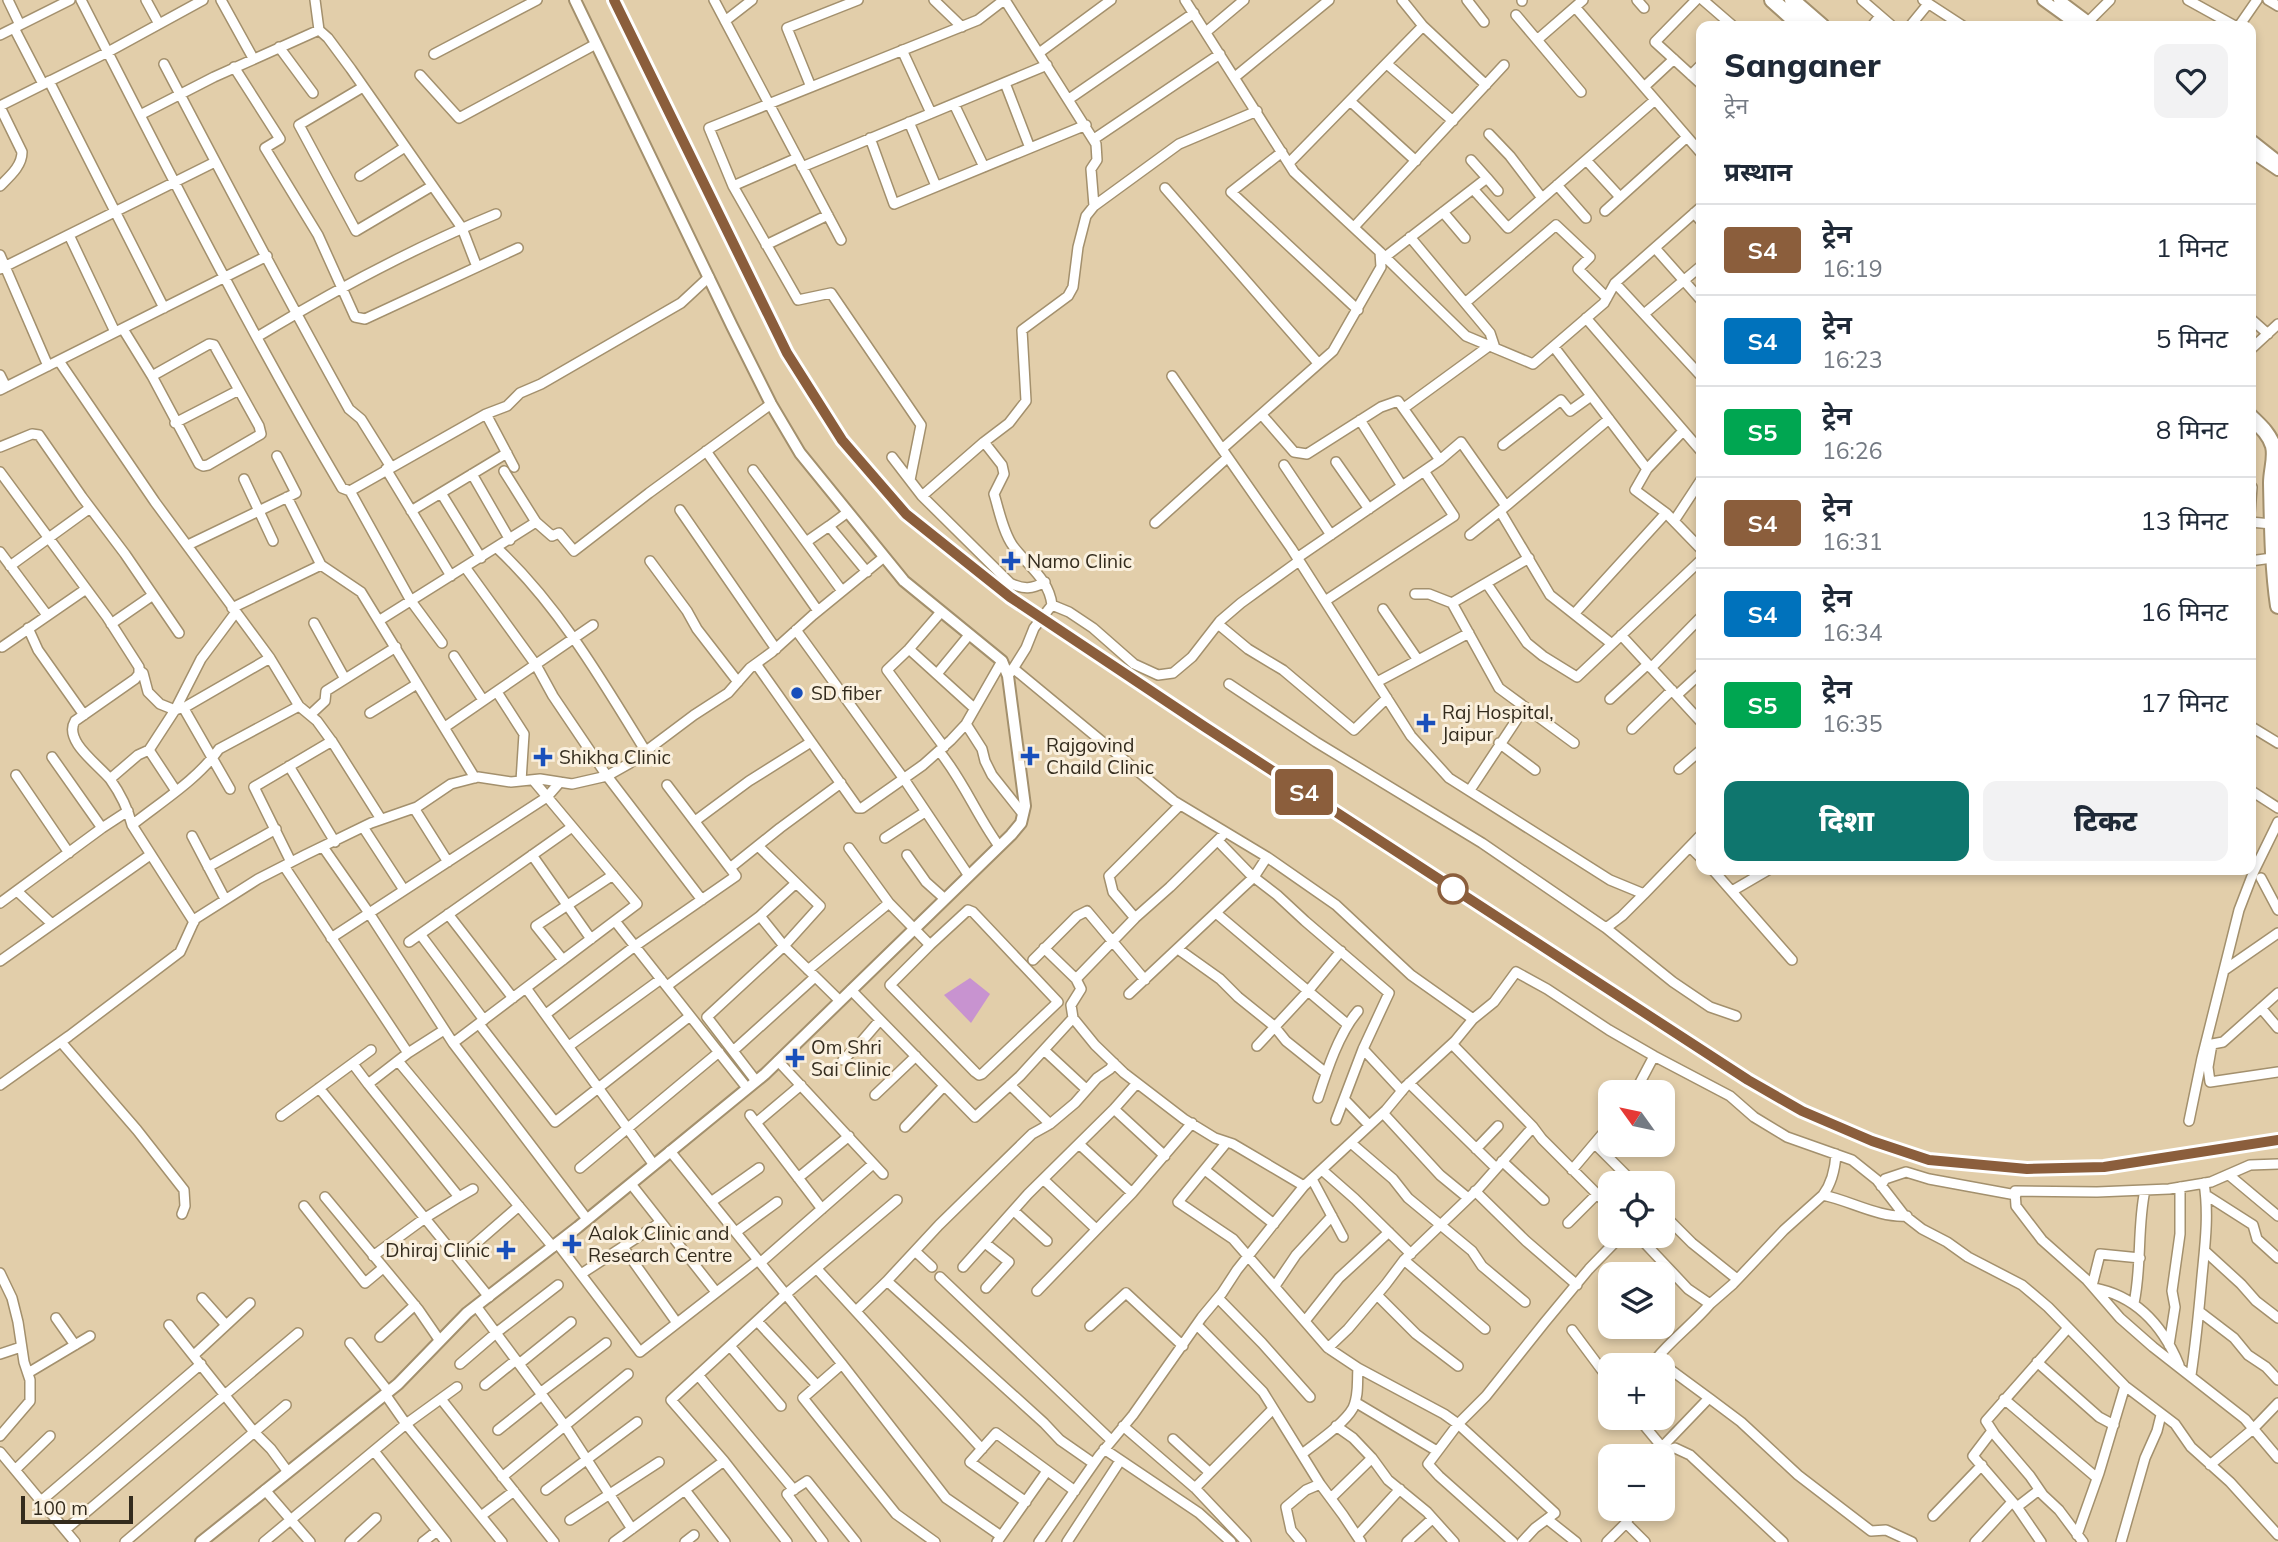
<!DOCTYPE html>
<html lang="hi">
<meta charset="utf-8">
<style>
:root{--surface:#fff;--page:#f2f2f3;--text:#1f2937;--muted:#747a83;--line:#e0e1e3;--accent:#0f766e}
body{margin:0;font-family:Mulish,"Noto Sans Devanagari",sans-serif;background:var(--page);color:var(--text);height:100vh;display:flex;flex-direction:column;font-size:26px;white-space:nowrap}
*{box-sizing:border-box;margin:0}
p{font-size:23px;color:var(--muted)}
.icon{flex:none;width:38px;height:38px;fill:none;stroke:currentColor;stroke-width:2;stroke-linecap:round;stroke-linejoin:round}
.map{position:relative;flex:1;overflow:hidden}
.side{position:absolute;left:1696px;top:21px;width:560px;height:854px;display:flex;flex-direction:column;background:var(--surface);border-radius:14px;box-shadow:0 4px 10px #0003}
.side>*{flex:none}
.badge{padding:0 14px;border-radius:5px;font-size:24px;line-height:46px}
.needle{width:46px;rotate:303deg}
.buttons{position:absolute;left:1598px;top:1080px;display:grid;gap:14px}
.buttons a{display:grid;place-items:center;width:77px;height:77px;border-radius:14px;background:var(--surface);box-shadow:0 4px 10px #0003;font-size:35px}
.scale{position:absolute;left:21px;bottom:18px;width:112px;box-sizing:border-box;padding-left:7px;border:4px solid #332b1d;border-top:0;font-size:19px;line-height:24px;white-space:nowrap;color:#332b1d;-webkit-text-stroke:5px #faf0de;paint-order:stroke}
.map>.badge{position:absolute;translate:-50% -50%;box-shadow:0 0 0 4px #fff}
h2{padding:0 28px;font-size:26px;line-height:63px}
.round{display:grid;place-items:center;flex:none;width:74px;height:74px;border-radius:14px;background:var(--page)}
.headline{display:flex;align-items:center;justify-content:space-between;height:119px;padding:0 28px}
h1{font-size:33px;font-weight:800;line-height:52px}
.cta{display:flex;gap:14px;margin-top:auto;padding:14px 28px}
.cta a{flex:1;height:80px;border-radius:14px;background:var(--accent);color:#fff;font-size:28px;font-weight:800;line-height:80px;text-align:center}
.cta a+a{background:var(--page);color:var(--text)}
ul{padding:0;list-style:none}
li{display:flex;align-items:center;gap:21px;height:91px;padding:0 28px;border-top:2px solid var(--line)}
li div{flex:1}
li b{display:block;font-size:26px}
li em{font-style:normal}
li .badge{min-width:77px;font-weight:700;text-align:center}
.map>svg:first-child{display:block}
.park{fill:#c893d0}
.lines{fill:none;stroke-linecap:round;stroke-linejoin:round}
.minor-casing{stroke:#a3906d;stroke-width:12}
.tertiary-casing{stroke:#a3906d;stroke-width:14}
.primary-casing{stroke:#a3906d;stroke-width:18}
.minor{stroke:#fff;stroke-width:9}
.tertiary{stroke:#fff;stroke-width:10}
.primary{stroke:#fff;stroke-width:14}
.rail{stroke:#5f5441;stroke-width:2.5;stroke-dasharray:9 9;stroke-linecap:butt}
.line-casing{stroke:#fff;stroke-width:16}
.line{stroke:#8b5e3c;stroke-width:10}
.poi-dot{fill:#194fbb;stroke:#faf0de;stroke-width:2.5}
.stop-dot{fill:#fff;stroke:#8b5e3c;stroke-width:3.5}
.labels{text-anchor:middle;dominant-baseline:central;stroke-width:6;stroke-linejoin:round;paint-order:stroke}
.poi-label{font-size:19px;fill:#332b1d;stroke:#faf0de;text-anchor:start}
</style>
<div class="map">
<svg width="2278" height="1542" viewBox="0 0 2278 1542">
<rect width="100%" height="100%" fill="#e2ceaa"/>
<path class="park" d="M970 978 990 994 971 1023 944 995Z"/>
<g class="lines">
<g class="minor-casing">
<path id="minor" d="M8 0 20 25
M81 0C165 164 248 329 342 488L350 491 411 601 442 643
M146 0 159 24
M221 0 253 58
M315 0 319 30
M714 0 841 240
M934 0 962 27
M1005 0 1096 144 1097 160 1091 169 1094 206
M1185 0 1294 172 1380 252 1381 267 1333 351 1222 449 1291 548 1411 736 1449 778 1610 880 1644 894 1701 835
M1402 0 1423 26 1486 85
M1467 0 1484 22
M1522 0V1
M1637 0 1644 8
M1696 0 1655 42 1701 84
M1703 0 1733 26
M1862 0 1892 26
M1923 0 1963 26
M2188 0 2235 26
M2268 0 2278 6
M1575 7 1701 153
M1516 15 1581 92
M725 21 752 0
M2085 25 2110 0
M1872 26 1880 16
M1910 26 1928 4
M2239 26 2257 0
M14 28 43 84
M1206 32 1244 0
M0 35 70 0
M1537 40 1583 0
M279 47 313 93
M902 50 931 113
M1039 53 1111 0
M434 54 537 0
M164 64C225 180 285 295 349 409L361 419 391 467
M1387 64 1453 121
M234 67 280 139 265 148 318 235 355 317 365 319 518 248
M420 75 459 118 596 44
M1691 75 1701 65
M1235 77 1329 0
M49 81 164 308
M1005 83 1030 148
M363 87 299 125 356 231 432 186
M811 87 787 28 858 0
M1644 87 1674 59
M2250 92V94
M1069 99 1194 13
M1350 101 1416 161
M954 104 984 167
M0 106 108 52 203 0
M0 107 22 152C22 166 10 176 0 186
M140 115 214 77 319 30 328 38 351 69 462 228 477 267
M909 122 936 186
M1489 134 1510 156 1542 198
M870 138 894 204 1086 125
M1094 139 1220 54
M1282 152 1231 192 1358 310
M1586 160 1620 197
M1289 163 1423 26
M802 167 1047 65
M360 176 405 147
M1487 178 1498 191
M1557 185 1586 218
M733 186 797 158
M1165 188 1318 363
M1473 189 1508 228 1655 100
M1605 211 1687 137
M1443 212 1465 238
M1694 213 1701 221
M1354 227 1504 65
M69 235 115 332
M1410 237 1490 333 1495 348
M766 245 828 215
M1655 248 1701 300
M1380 252 1466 336 1533 364 1604 303 1615 283 1701 207
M0 255 48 366
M1385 257 1487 178 1471 160
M0 269 215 162
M1615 283 1701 376
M1465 303 1556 225 1590 257 1578 269 1607 298
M1644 314 1701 266
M1586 318 1701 451
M2250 318 2268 334
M123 329 152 376 199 464 203 466 208 465 261 434 259 426 214 345 209 344 152 376
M257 337C333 291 413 248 496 214
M1554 347 1647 469
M2250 350 2278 324
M59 361 155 502 270 658 299 706 317 721 333 743 381 819
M0 375 6 387
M1172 376 1222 449
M0 390 267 256
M1404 408 1489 346
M486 414 514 467
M1262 415 1294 452 1307 454 1381 407 1398 401 1440 460
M1360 420 1402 486
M175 423 239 390
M1683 431 1647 469 1635 490 1666 513 1701 549
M1503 445 1561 400 1570 411 1591 396
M0 447 32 434 39 435 82 497 125 554 179 633
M706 451 818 611
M892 457 922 496 1010 583C1024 590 1032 589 1045 582
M1336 462 1369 509
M1284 465 1331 535
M386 469 451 576
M753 470 842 591
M504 471 536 522
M0 472 107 617 139 667V674L135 679 75 721C63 741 99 765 110 779 120 793 128 809 132 825L194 922
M472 474 510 540
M244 479 273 541
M910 480 921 425 831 293 798 300 733 186 709 128 978 20 1004 0
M2250 486 2252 487 2250 513
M350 491 486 414 507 406 520 393 541 384 681 303 709 277
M441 493 481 558
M922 496 984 442
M287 497 321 565 361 592 475 778
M1506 506 1609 419
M680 510 776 649
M411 511 507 453
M1674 521 1701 480
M2250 522 2272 524
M1155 523 1227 458
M829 526 848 512
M1470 535 1500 511
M809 540 829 526 867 572
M188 545 296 493 277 456
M497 548C558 605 602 680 646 752
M0 552 47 615
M1297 558 1440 460 1461 442 1506 506 1500 511 1550 595 1612 644 1701 560
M650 561 687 611 697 629 738 682
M2250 561 2272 558
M10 566 90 508
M465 567 536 665 553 696 607 776 702 900
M1487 584 1527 643 1543 656 1577 677 1612 644
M1415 594H1429L1452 603 1499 688 1574 743
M1325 601 1454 516 1424 471
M1452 603 1529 558
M1052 605C1049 579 1028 566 1013 546 1003 532 999 510 994 494L1004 474 1002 465 984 442 1009 423 1026 401 1022 330 1068 296 1073 287 1078 247 1086 216 1094 206 1179 144 1257 111
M232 608 321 565
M1383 609 1418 660
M941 612 909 649 887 670 944 747
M1574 614 1666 513
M380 620 536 522 552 536 559 533 574 551 649 493 771 404
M314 623 345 679
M111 624 153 595
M1218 624 1248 649 1283 670 1354 730 1387 698
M28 628 38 650 84 715
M796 630 904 779 969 876
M1621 635 1701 722
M2 647 86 589
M909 649 974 708
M454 656 483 700
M756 664 858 808H862L923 765 951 740 966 724 1002 661
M1013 668 1174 801 1267 857 1336 905 1411 975 1473 1019 1455 1041 1406 1086 1386 1110 1304 1186 1287 1207 1237 1270 1222 1293 1202 1317 1133 1415 1099 1456 1039 1542
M1651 668 1701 617
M139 670 143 673 148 692 160 704 175 710 187 706 270 658
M1011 672 1026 648 1034 628 1052 605 1069 612 1093 628 1134 664 1158 675 1173 673 1192 657 1220 621 1241 603 1299 561
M937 674 969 635
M1377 682 1469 633
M1229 684 1316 742 1482 843 1606 928 1622 916 1644 894
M497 692 524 734 521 781
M1677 695 1701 673
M1610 699 1648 664
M183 707 230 789
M370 713 417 684
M310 715 325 701 326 691 396 647
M966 724 982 749 985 761 992 775 1023 814
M2250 726 2278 743
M445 727 593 625
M1632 729 1672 690
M1499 743 1535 770
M149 750 176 791
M939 751C963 780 977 816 999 846
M52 757 102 828
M289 766 335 842
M1679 769 1701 750
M16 775 69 853
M110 779 138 755 149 750 175 710 201 659 236 612
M667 785 730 868 780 828 841 783
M1470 790 1525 707
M2250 790 2278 808
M414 808 448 862
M695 821 749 781 811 742
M132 825C161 802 198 779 219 749L299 706
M363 827 404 890
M192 836 225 899
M885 838 925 812
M1218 841 1251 875 1277 895 1305 921 1389 993 1363 1049 1336 1120
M323 847 369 913 453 1043 587 1219
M1690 847 1701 858
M849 848 889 903 930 945 890 985 975 1072 979 1075 982 1074 1058 1002 973 912 968 910 930 945
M532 855 591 939
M907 855 926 882 945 899
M291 862 254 787 332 741
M284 866 408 1053
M208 867 276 829
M1713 870 1792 960
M2261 878 2278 910
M17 891 51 923
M1732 891 1768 870
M0 903 102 828 128 811
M1216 913 1347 1024
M448 914 513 998
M760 916 784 946 840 1001
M1135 918 1113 892 1109 876 1180 805
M615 921 747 1088
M1606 928 1673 982 1710 1007 1736 1016
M420 934 484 1020
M331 938 547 797 560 782
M409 942 572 827
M1044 948 1076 979 1081 989 1071 1005 1073 1018
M1178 949 1220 979 1238 997 1274 1026 1286 1041 1326 1073
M563 960 536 926 613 875
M1033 960 1077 916 1087 911 1145 980
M0 961 150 855
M2226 969 2278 933
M808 970 889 903
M1076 979 1135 918 1170 887 1222 836
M667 986 760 916 796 883
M526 988 654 1165
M851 990 975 1117 1020 1076 1073 1018 1095 1045 1124 1073 1184 1119 1215 1138 1233 1144 1304 1186
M1129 994 1242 888 1254 877 1267 857
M2261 1008 2278 1028
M546 1014 635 946 736 876 730 868
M1473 1019 1494 1002 1516 972 1547 989 1609 1030 1654 1056 1730 1096 1754 1117 1787 1137 1852 1160 1877 1180 1904 1215 1922 1229 1947 1242 1968 1257 2022 1285 2048 1307 2125 1386 2175 1424 2191 1447 2230 1482 2278 1535
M479 1024 555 1122 690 1016
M61 1042 137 1130 184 1190 185 1206 182 1214
M453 1043 637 904 533 780
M2212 1044 2208 1067 2210 1082 2278 1072
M2207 1045 2223 1042 2278 993
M569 1046 661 979
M1257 1046 1309 990 1341 951
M1363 1049 1402 1091
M1044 1050 1086 1089
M733 1051 815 977
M843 1060 862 1041 880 1020
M398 1061 553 1247
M778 1061 883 1174
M353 1064 368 1084
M756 1081 707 1017 784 946 820 906 758 846
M1409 1083 1496 1168
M0 1085 69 1036 180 952 195 919 258 879 305 855 371 823 417 807 451 784 478 777 511 782 540 779 572 784 607 776 630 763 694 715 728 693 750 668 772 652 813 615 884 557
M1010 1085 1050 1124
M319 1088 489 1297
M1635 1092 1654 1056
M875 1095 916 1056
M1318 1098C1327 1070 1339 1033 1358 1011
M1344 1099 1369 1125
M1114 1109 1165 1156
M1383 1113 1440 1175 1468 1198
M750 1115 822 1209
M281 1116 371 1050
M2189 1121 2202 1058 2239 910 2254 871 2278 822
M756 1123 801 1085
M905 1127 943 1087
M1533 1127 1542 1139 1610 1207
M1227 1142 1178 1202 1233 1239 1328 1348 1348 1329 1386 1284 1404 1260 1479 1188 1533 1127 1452 1044
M1351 1143 1393 1179 1408 1198 1472 1251 1482 1266 1525 1302
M1079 1144 1132 1193
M1595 1144 1634 1183
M1476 1149 1498 1126
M670 1151 842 1364 946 1498 1001 1536
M1502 1161 1544 1200
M2278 1164 2250 1165 2211 1182 2169 1189 2097 1192 2015 1191 2016 1206 2042 1240 2087 1280 2120 1318 2153 1347 2245 1419 2278 1458
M580 1168 719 1052
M1205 1170 1274 1224
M1322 1170 1355 1199 1411 1254
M1572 1170 1610 1125
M2229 1175 2278 1216
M798 1178 849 1136
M1043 1179 1095 1228
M1312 1179 1343 1237
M631 1184 716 1292
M1881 1186 1885 1179 1906 1172 1929 1179 2016 1195
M1475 1191 1526 1241 1577 1285
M1823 1195C1832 1183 1835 1170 1836 1154
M2206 1195 2253 1225 2257 1239 2278 1258
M325 1197 418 1309 440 1341
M459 1197 473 1189
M711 1202 759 1168
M304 1206 365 1283 383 1268
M1014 1211 1047 1241
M1662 1213 1692 1243 1737 1279
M1568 1223 1597 1194
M736 1232 777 1202
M1638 1236 1688 1289 1710 1304 1733 1284 1784 1230 1823 1195C1851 1201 1879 1218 1907 1216
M557 1243 640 1352 758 1260
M985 1243 1009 1262 986 1288
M623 1247 677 1323
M915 1251 932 1267
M2206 1252 2241 1284 2256 1301 2278 1318
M373 1256 425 1218 459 1197 368 1084 408 1053 444 1030
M458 1259 519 1206
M1404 1260 1485 1329
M760 1263 873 1164
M963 1267 1028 1194 1114 1109 1137 1083
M817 1269 982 1449
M0 1273 12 1298 18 1322 24 1362 30 1380V1401L0 1436
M581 1274 661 1222
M940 1277 1111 1440
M887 1281 939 1225 1032 1134 1050 1124 1075 1103 1097 1078 1110 1069 1114 1063
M1275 1286 1296 1255 1332 1216
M2092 1286 2100 1254 2140 1258
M2094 1288C2136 1296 2163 1326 2179 1365
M1037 1291 1132 1193 1192 1123
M1377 1295 1416 1334 1458 1366
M202 1298 226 1325
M1218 1298 1262 1343 1310 1397
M2134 1303C2142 1266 2137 1227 2145 1190
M476 1306 565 1426 632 1529
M856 1311 887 1281 1044 1423 1060 1440 1093 1463
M2200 1312 2234 1338 2248 1355 2266 1367 2278 1380
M56 1318 75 1345
M757 1321 814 1382
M1305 1321 1339 1278 1389 1232
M169 1325 254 1432 271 1449 288 1472
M1197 1325 1263 1392 1320 1484 1343 1515 1361 1542
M1090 1326 1126 1293 1183 1346
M2068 1328 1986 1421 1995 1435 2030 1476 2043 1495 2059 1510 2083 1542
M1572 1330 1610 1381
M380 1337 415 1305
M350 1343 388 1391
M2169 1345 2175 1307 2172 1291 2180 1234V1187
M730 1346 781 1406
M0 1354 21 1347
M194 1355 250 1303
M2037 1362 2099 1417 2114 1425
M460 1364 496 1333 558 1285
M519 1364 571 1322
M842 1364 803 1398 896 1514 935 1542
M1358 1368 1444 1414 1458 1424 1555 1513 1535 1528 1522 1542
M28 1373 90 1336
M698 1375 794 1490
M2191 1375C2196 1342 2199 1310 2202 1276 2205 1245 2209 1214 2204 1183
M485 1385 516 1360
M540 1393 606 1343
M385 1394 406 1424 502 1542
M1709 1398 1741 1422 1798 1475 1871 1531 1886 1530 1912 1542
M441 1399 554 1542
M2004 1399 2097 1478
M1355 1402 1437 1451
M1638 1418 1662 1447
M1123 1426 1195 1488 1246 1542
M1336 1426 1353 1438 1372 1458 1388 1480 1427 1512 1454 1542
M498 1430 542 1395
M1992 1431 1973 1456 2017 1507 2041 1542
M1173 1439 1209 1472
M1104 1449 1199 1513 1231 1542
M374 1451 446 1542
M0 1452 75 1542
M1661 1452 1675 1448 1690 1455 1783 1542
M1302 1454C1317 1442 1344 1424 1353 1408 1359 1396 1357 1381 1358 1368L1328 1348
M1660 1456 1662 1447 1709 1398 1656 1359C1672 1339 1693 1324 1710 1304
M2210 1465 2253 1429 2278 1403
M16 1469 50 1436
M502 1477 628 1374
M1195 1488 1273 1409
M265 1490 310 1542
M546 1490 637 1422
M685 1490 725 1542
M1331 1498 1372 1458
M41 1501 201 1364
M1026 1502 970 1462 996 1433 1075 1491
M2017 1507 2039 1490
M1634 1508 1626 1523 1645 1542
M481 1516 514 1491
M1933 1516 1982 1465
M1547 1519 1576 1542
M570 1520 659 1462
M65 1530 298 1333
M2077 1535 2099 1473 2125 1386
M1357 1536 1400 1489
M125 1542 286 1405
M264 1542 406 1424 457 1387
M350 1542 376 1518
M423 1542 437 1531
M614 1542 724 1461
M685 1542 694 1535
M787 1542 724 1461 671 1400 786 1294 897 1200
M823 1542 787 1494 807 1481 856 1542
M997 1542 1047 1471
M1067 1542 1120 1461
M1301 1542 1291 1530 1286 1507 1306 1490 1320 1484
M1407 1542 1432 1519
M1513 1542 1439 1476 1428 1464 1458 1424 1486 1396 1545 1322 1589 1269 1621 1236
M1607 1542 1626 1523
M1975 1542 2012 1502
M2121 1542 2145 1458 2157 1431 2161 1415"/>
</g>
<g class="tertiary-casing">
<path id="tertiary" d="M2043 0 2079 26
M2059 0 2094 26
M2250 139 2278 161
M2250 151 2278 170
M201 1542 398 1384 467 1313 578 1227 765 1074 1011 835 1021 823 1025 806 1008 676 1002 661 904 581 800 453 771 404 732 326 575 0"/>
</g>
<g class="primary-casing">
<path id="primary" d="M1772 0 1801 26
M1792 0 1822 26
M2250 416C2259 425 2269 433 2273 446 2276 458 2271 470 2271 483 2272 525 2272 565 2278 606"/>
</g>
<use href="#minor" class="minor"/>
<use href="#tertiary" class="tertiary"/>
<use href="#primary" class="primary"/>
<path class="rail" d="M614 0 787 353 842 440 906 514 995 586 1204 727 1748 1080 1802 1111 1872 1141 1929 1160 2027 1169 2104 1167 2278 1140"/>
</g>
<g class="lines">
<g class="line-casing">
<path id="line" d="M614 0 787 353 842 440 906 514 1010 597 1205 727 1748 1080 1802 1111 1872 1141 1929 1160 2027 1169 2104 1167 2278 1140"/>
</g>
<use href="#line" class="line"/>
</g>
<g class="poi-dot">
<path d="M1007.5 550.5h7v7h7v7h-7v7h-7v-7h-7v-7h7z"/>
<circle cx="797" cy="693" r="7"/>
<path d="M1422.5 712.5h7v7h7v7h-7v7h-7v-7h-7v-7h7z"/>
<path d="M1026.5 745.5h7v7h7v7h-7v7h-7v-7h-7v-7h7z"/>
<path d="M539.5 746.5h7v7h7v7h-7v7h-7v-7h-7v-7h7z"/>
<path d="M791.5 1047.5h7v7h7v7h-7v7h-7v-7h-7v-7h7z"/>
<path d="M568.5 1233.5h7v7h7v7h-7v7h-7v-7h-7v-7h7z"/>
<path d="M502.5 1239.5h7v7h7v7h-7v7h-7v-7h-7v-7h7z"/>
</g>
<circle class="stop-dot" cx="1453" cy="889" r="14"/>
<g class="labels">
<g class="poi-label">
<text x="1027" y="561">Namo Clinic</text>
<text x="811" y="693">SD fiber</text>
<text x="1442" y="712">Raj Hospital,<tspan x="1442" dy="22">Jaipur</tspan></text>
<text x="1046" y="745">Rajgovind<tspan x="1046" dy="22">Chaild Clinic</tspan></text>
<text x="559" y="757">Shikha Clinic</text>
<text x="811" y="1047">Om Shri<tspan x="811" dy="22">Sai Clinic</tspan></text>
<text x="588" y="1233">Aalok Clinic and<tspan x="588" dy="22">Research Centre</tspan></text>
<text x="490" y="1250" text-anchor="end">Dhiraj Clinic</text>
</g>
</g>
</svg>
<div class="buttons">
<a><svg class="needle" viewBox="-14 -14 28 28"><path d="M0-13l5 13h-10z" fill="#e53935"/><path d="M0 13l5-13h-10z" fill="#747a83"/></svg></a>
<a><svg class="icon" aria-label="locate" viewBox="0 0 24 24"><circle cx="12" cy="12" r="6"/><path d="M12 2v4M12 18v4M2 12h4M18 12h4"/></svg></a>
<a><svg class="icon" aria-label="layers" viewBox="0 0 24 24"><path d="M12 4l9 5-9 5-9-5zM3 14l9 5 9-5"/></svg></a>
<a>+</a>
<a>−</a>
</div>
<div class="scale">100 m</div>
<b class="badge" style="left:1304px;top:792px;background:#8b5e3c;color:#fff">S4</b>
<section class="side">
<div class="headline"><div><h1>Sanganer</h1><p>ट्रेन</p></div><a class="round"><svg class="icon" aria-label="heart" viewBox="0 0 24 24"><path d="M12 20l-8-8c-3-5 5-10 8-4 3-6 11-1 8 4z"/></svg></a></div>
<h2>प्रस्थान</h2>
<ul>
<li><span class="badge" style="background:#8b5e3c;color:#fff">S4</span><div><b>ट्रेन</b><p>16:19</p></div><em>1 मिनट</em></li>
<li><span class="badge" style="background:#0072bc;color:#fff">S4</span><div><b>ट्रेन</b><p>16:23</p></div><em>5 मिनट</em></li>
<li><span class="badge" style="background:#00a651;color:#fff">S5</span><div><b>ट्रेन</b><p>16:26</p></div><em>8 मिनट</em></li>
<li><span class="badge" style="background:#8b5e3c;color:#fff">S4</span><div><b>ट्रेन</b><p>16:31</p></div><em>13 मिनट</em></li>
<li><span class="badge" style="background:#0072bc;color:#fff">S4</span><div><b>ट्रेन</b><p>16:34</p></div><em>16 मिनट</em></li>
<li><span class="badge" style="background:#00a651;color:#fff">S5</span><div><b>ट्रेन</b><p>16:35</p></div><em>17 मिनट</em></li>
</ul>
<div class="cta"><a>दिशा</a><a>टिकट</a></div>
</section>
</div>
